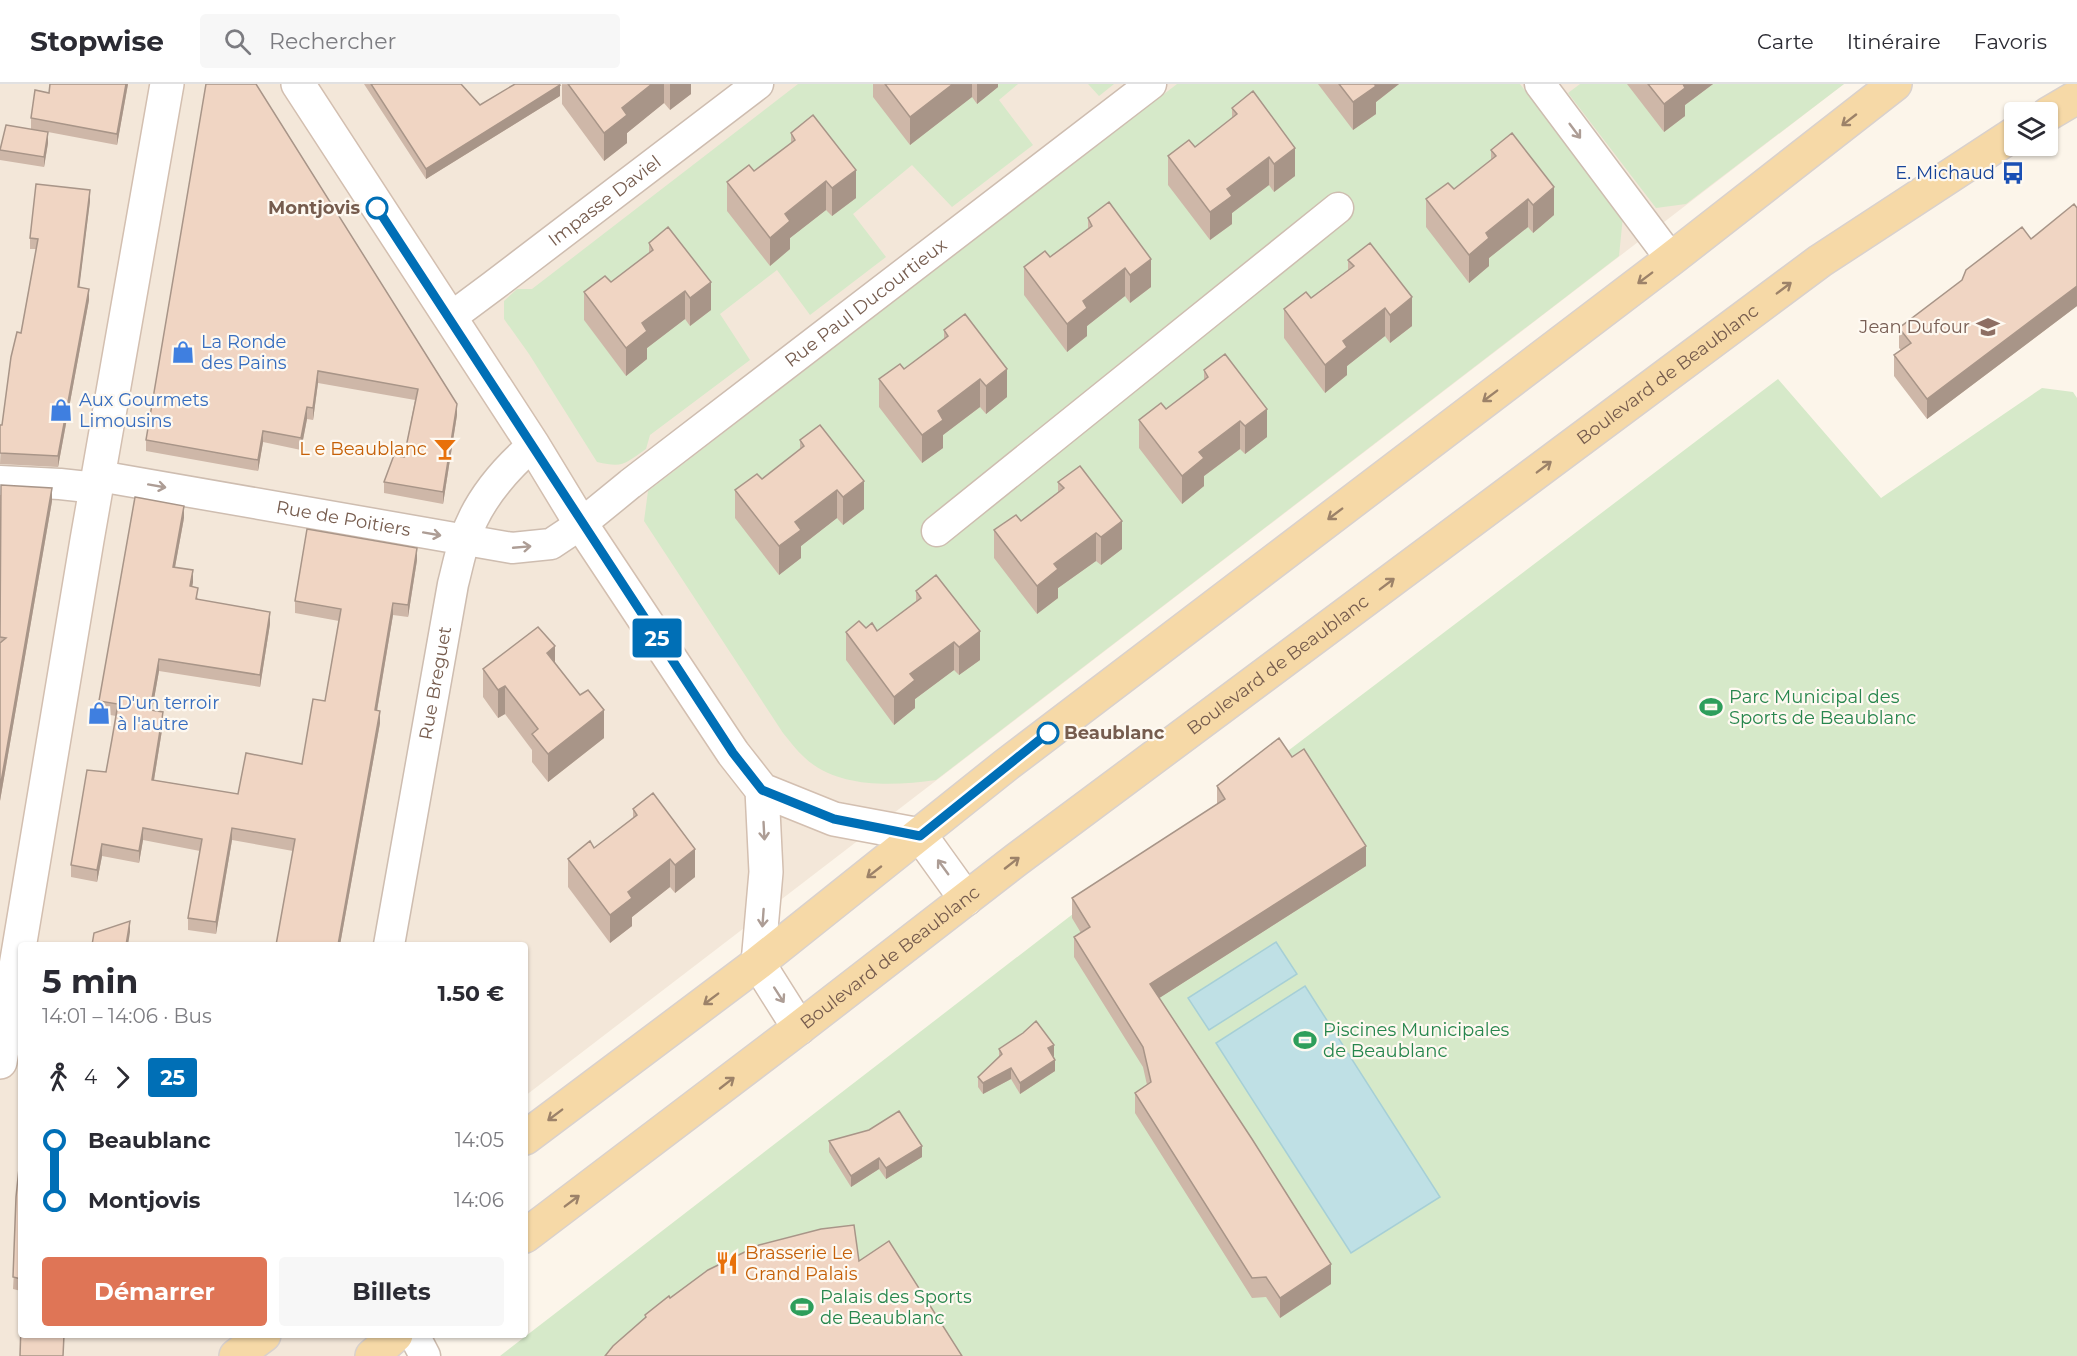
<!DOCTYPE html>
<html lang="fr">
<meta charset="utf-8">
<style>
:root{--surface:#fff;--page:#f7f7f7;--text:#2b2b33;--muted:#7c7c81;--line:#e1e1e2;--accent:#df7556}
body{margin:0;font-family:Montserrat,sans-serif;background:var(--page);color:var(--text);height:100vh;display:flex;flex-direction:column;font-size:22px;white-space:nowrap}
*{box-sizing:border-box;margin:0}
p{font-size:20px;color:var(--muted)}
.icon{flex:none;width:33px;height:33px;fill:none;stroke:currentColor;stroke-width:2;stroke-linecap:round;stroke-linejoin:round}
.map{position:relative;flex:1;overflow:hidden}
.sheet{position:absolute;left:18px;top:858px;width:510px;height:396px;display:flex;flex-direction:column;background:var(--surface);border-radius:6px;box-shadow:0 2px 4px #0004}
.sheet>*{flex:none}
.badge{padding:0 12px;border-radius:4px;font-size:21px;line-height:39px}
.fabs{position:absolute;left:2004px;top:18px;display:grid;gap:12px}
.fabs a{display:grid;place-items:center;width:54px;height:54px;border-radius:6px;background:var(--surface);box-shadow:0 2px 4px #0004;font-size:30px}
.map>.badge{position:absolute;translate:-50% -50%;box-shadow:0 0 0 3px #fff}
.legs{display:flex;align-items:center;gap:9px;height:66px;padding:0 24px;font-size:20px}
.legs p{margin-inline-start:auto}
.summary{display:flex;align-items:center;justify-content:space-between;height:102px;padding:0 24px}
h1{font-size:33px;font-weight:700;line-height:45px}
.cta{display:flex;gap:12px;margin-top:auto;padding:12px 24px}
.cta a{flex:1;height:69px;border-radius:6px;background:var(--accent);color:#fff;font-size:24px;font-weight:700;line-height:69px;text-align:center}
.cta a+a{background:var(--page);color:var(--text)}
ul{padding:0 24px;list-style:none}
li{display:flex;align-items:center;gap:21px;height:60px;font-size:22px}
li i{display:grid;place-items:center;width:9px;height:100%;margin:0 8px;background:currentColor}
li i::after{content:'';width:15px;height:15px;margin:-8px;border:4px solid;border-radius:50%;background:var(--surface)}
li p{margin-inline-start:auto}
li:first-child i{background:linear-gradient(#0000 50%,currentColor 0)}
li:last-child i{background:linear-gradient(currentColor 50%,#0000 0)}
header{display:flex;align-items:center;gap:36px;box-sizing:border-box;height:84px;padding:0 30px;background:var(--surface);border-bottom:2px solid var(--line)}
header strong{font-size:28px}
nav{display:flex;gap:33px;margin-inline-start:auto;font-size:21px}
.search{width:420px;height:54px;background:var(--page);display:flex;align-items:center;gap:15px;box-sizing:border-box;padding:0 21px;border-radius:6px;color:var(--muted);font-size:22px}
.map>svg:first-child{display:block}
.residential{fill:#f3e7d9}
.green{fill:#d6e9c9}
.water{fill:#bfe0e5;stroke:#a6cfd6;stroke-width:1.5}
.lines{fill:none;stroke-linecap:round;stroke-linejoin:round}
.minor-casing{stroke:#cebdb0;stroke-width:33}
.secondary-casing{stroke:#d3bfb0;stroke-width:36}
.primary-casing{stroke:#d9d1cd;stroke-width:36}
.minor{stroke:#fff;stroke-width:30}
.secondary{stroke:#fff;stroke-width:33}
.primary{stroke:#f6d9a7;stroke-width:33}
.wall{fill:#ceb7a8}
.shaded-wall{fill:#a89588}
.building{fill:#f0d5c3;stroke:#a89588;stroke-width:1.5}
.oneway{stroke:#9c8269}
.oneway2{stroke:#ad9d95}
.line-1-casing{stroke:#fff;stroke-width:14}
.line-1{stroke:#006fb6;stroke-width:9}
.stop-1-dot{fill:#fff;stroke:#006fb6;stroke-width:3}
.labels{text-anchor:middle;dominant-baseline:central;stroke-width:4.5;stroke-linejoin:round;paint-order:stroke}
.transit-label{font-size:18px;fill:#164399;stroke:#fef9f1;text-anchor:end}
.street-label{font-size:18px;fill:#765c4e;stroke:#fef9f1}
.stop-label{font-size:18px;font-weight:bold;fill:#765c4e;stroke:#fef9f1;text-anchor:end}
.education-label{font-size:18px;fill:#785e54;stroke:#fef9f1;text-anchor:end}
.shop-label{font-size:18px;fill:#366cbe;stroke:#fef9f1;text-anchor:start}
.food-label{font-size:18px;fill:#c56008;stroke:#fef9f1;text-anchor:end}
.leisure-label{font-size:18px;fill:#27864d;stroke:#fef9f1;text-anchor:start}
</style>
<header>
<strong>Stopwise</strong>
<div class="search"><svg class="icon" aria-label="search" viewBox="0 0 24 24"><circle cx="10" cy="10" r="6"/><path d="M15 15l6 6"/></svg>Rechercher</div>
<nav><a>Carte</a><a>Itinéraire</a><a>Favoris</a></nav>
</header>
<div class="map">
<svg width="2077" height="1272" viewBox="0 0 2077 1272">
<rect width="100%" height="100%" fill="#fcf5ea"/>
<path class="residential" d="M0 0H1844L525 1012V861H21V1251H368L380 1272H0Z"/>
<path class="green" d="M798 0H1018L999 16 1033 61 952 123 912 81 853 130 886 173 810 231 777 186 720 230 750 276 650 351 646 365C624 380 624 384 597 378L529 270 504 235V217L517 205H532Z
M1088 0H1114L1099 12Z
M1177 0H1520L1623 132 1619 172 936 696C894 702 837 705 804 673 796 666 790 657 783 649L644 437 648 407Z
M1580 0H1844L1686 120 1656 124 1568 9Z
M1778 295 1881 414 2042 304 2073 308 2077 314V1272H500L1069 833Z"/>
<path class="water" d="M1276 858 1297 890 1209 946 1188 914Z
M1305 902 1440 1113 1351 1169 1216 959Z"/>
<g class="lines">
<g class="minor-casing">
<g id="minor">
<path d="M1540 0 1671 175"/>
<path id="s1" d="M450 234 493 202 758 0"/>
<path id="s2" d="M99 392 512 464 551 460 581 440 630 400 1151 0"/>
<path d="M0 397 60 400 97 404"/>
<path d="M937 447 1338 124"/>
<path id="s3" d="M389 861 453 500C457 485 460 469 465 455 477 417 503 387 533 361"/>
<path d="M414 1251 425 1272"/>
</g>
</g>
<g class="secondary-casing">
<path id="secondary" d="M298 0 533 361 581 440 733 669 762 706 834 735 920 751 966 815
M762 706 766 788 758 879 799 944
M0 978 87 456 167 0"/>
</g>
<g class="primary-casing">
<g id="primary">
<path d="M2048 30 2077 13"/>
<path d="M525 1054 758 879 1006 681 1671 175 1895 0"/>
<path id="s4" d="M525 1152 799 944 1016 776 1820 177 2014 50"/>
<path d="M236 1272 264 1251"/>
<path d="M372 1272 396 1251"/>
</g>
</g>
<use href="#minor" class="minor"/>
<use href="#secondary" class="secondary"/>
<use href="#primary" class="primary"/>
</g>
<path class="wall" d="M50 0H128L117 61 48 48V59L44 83 0 76V63L31 45V34L49 9Z
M206 0 457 331 443 420 384 409V398L404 373 415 316 318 299 313 336 307 335 301 366 263 358 258 387 146 367V356Z
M364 0H461L480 21 560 12 426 95Z
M562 0H691V10L670 26 664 19 627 49V59L604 77 562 20Z
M873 0H998V3L977 20 972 13 910 61 873 13Z
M1318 0H1399L1376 18V30L1353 46Z
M1627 0H1713L1685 21V32L1664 48Z
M1232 24 1295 92 1274 108 1269 101 1232 129V140L1210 156 1168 101V72L1195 63 1232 34Z
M791 49 856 114 832 132 826 126 790 154V165L770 182 727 127V98L754 87 791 59Z
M1491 66 1554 131 1533 149 1528 143 1489 174V182L1469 199 1426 143V115L1454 105 1491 76Z
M90 117 79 203 89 216 58 383 0 380 2 341 21 249 36 165H30V154Z
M2077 124V222L1927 335 1894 292V271L1901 266 1899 264V244Z
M1088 134 1151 203 1130 219 1125 212 1087 242V252L1067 268 1024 211V183L1050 173 1088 145Z
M649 159 711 226 690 242 685 235 647 264V275L626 292 584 236V208L611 198 649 169Z
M1348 176 1412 242 1390 259 1385 252 1347 282V291L1325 309 1284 254V225L1311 214 1348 186Z
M944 246 1007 313 986 330 980 323 943 351V364L922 379 879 323V295L904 285 944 255Z
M1204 286 1267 353 1245 370 1240 365 1204 392V402L1182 420 1139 364V336L1166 325 1204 296Z
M800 356 864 425 843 441 837 434 801 462V474L779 491 735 434V406L762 395 800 366Z
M1058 398 1122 465 1101 481 1096 477 1058 504V514L1037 530 994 474V446L1021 437 1058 408Z
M0 411 52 417 0 717Z
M184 434 175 483 193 498 192 502 198 515 270 540 260 603 159 587 152 626 163 640 154 696 238 710 302 680 325 617 339 537 295 529V517L417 476 408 533 393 531 377 627 380 639 340 861H276L293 767 232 756 216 850 188 846V834L200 767 143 756 139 779 102 772 97 798 71 793V781L106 688 116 632 99 629V617Z
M916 507 980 576 959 591 954 586 915 615V624L894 641 846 576V548L866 544 877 547 916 518Z
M555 578 604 654 548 698 532 678V666L505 630 498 634 483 613V585Z
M1217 702 1366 782 1159 914 1331 1200 1280 1234 1266 1213 1252 1214 1135 1029V1009L1147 1001 1143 983 1074 873V853L1081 849 1072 834V814L1217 721Z
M633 725 695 793 675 809 670 803 632 833V842L610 859 568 803V775L594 764 633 735Z
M999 965 1054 972 1053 973 1055 987 1020 1010 1011 995 983 1010 978 1003V993L999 973Z
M829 1057 922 1073 886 1095 879 1085 851 1103 829 1068Z
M21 1065V1207L13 1205Z"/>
<path class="shaded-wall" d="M126 0H128L117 61V50Z
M652 0H664V19L627 49V59L604 77V49L622 24Z
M670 0H691V10L670 26Z
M953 0H972V13L910 61V33Z
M977 0H998V3L977 20Z
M1370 0H1399L1376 18V30L1353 46V18Z
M1680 0H1713L1685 21V32L1664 48V20Z
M560 1V12L426 95V85Z
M48 48V59L44 83V73Z
M1295 64V92L1274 108V80Z
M1269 73V101L1232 129V140L1210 156V128L1227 105Z
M856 86V114L832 132V104Z
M826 97V126L790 154V165L770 182V154L785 130Z
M1554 103V131L1533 149V121Z
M90 106V117L78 214V203Z
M1528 115V143L1489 174V182L1469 199V171L1486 149Z
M1151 175V203L1130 219V191Z
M1125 184V212L1087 242V252L1067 268V240L1083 217Z
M711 198V226L690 242V214Z
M2077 202V222L1927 335V315Z
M89 205V216L58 383V372Z
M685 207V235L647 264V275L626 292V264L642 239Z
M1412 213V242L1390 259V231Z
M1385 224V252L1347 282V291L1325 309V281L1343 257Z
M1007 285V313L986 330V302Z
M318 287V299L313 336V324Z
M980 295V323L943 351V364L922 379V351L938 327Z
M457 320V331L443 420V408Z
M307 323V335L301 366V354Z
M1267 325V353L1245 370V342Z
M1240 337V365L1204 392V402L1182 420V392L1199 368Z
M263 347V358L258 387V376Z
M864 397V425L843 441V413Z
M52 404V417L0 717V704Z
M837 406V434L801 462V474L779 491V462L795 438Z
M184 422V434L173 494V483Z
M1122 437V465L1101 481V453Z
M1096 449V477L1058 504V514L1037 530V502L1054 480Z
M417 464V476L408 533V521Z
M193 486V498L190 514V502Z
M393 519V531L375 638V626Z
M270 528V540L260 603V591Z
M980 547V576L959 591V563Z
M954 558V586L915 615V624L894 641V613L910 590Z
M555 562V590L547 569Z
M159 575V587L150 638V626Z
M505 602V630L498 634V606Z
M604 626V654L548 698V670Z
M380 627V639L340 861H338Z
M163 628V640L152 708V696Z
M143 744V756L139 779V767Z
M232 744V756L216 850V838Z
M102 760V772L97 798V786Z
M1366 762V782L1150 920V900Z
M695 765V793L675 809V781Z
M670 775V803L632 833V842L610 859V831L628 808Z
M130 837V848L128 861H126Z
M1054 961V972L1048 975V964Z
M1055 976V987L1020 1010V999Z
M1011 984V995L983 1010V999Z
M922 1062V1073L886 1095V1084Z
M879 1074V1085L851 1103V1092Z
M1331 1180V1200L1280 1234V1214Z"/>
<path class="building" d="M50 0H126L117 50 31 34 35 6 49 9Z
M206 0H256L457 320 443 408 384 398 394 371 404 373 418 305 318 287 313 324 307 323 301 354 263 347 258 376 146 356Z
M371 0H461L480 21 515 0H559L560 1 426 85Z
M568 0H652L622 24 627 31 604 49Z
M885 0H953L910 33Z
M1339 0H1374L1376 2 1353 18Z
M1648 0H1683L1685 4 1664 20Z
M1253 7 1295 64 1274 80 1269 73 1227 105 1232 112 1210 128 1168 72 1189 56 1195 63 1237 30 1232 24Z
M813 31 856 86 832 104 826 97 785 130 790 137 770 154 727 98 749 81 754 87 795 56 791 49Z
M6 41 48 48 44 73 0 66Z
M1512 49 1554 103 1533 121 1528 115 1486 149 1489 154 1469 171 1426 115 1448 99 1454 105 1496 72 1491 66Z
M36 100 90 106 78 203 89 205 58 372 0 369V341H2L11 273 17 248 21 249 38 155 30 154Z
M1109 118 1151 175 1130 191 1125 184 1083 217 1087 224 1067 240 1024 183 1045 167 1050 173 1092 142 1088 134Z
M2074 120 2077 124V202L1927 315 1894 271 1911 259 1899 244 1962 196 1966 186 2022 143 2031 155Z
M668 143 711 198 690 214 685 207 642 239 647 247 626 264 584 208 605 192 611 198 653 166 649 159Z
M1370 159 1412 213 1390 231 1385 224 1343 257 1347 263 1325 281 1284 225 1306 208 1311 214 1354 182 1348 176Z
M965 230 1007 285 986 302 980 295 938 327 943 336 922 351 879 295 900 280 904 285 948 252 944 246Z
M1225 270 1267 325 1245 342 1240 337 1199 368 1204 374 1182 392 1139 336 1161 319 1166 325 1208 293 1204 286Z
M820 341 864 397 843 413 837 406 795 438 801 446 779 462 735 406 757 390 762 395 804 362 800 356Z
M1080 382 1122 437 1101 453 1096 449 1054 480 1058 485 1037 502 994 446 1016 431 1021 437 1064 404 1058 398Z
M1 401 52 404 0 704V559L6 554 0 553Z
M135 413 184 422 173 483 193 486 190 502 198 504 196 515 270 528 260 591 159 575 150 626 163 628 152 696 238 710 246 669 302 680 313 615 325 617 341 525 295 517 307 445 417 464 408 521 393 519 375 626 380 627 338 861H276L295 755 232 744 216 838 188 834 202 755 143 744 139 767 102 760 97 786 71 781 87 686 106 688 112 655 118 620 99 617Z
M936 491 980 547 959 563 954 558 910 590 915 596 894 613 846 548 859 537 866 544 872 539 877 547 921 514 916 507Z
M538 543 555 562 547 569 580 611 588 606 604 626 548 670 532 650 538 645 505 602 498 606 483 585Z
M1279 654 1292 673 1304 665 1366 762 1150 900 1252 1055 1331 1180 1280 1214 1266 1193 1252 1194 1135 1009 1151 998 1143 963 1074 853 1090 843 1072 814 1225 715 1217 702Z
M653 709 695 765 675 781 670 775 628 808 632 814 610 831 568 775 590 757 594 764 637 731 633 725Z
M130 837 126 861H92L94 849Z
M1036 937 1054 961 1048 964 1055 976 1020 999 1011 984 983 999 978 993 1002 970 999 965 1023 949Z
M899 1027 922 1062 886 1084 879 1074 851 1092 829 1057 869 1046Z
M21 1065V1195L13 1193 16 1113Z
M854 1141 859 1177 889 1157 962 1272H605L613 1262 646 1233 645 1231 669 1212 670 1214 708 1186 759 1161 821 1145Z
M21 1241V1251H64L63 1272H20Z"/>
<defs><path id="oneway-shaft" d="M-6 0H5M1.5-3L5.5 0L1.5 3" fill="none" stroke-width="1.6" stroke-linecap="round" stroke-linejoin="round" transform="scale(1.5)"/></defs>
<g class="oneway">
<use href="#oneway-shaft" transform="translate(1849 36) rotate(142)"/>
<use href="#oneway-shaft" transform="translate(1645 194) rotate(143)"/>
<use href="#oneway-shaft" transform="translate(1784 204) rotate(-37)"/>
<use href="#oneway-shaft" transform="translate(1490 312) rotate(143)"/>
<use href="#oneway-shaft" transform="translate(1544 383) rotate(-37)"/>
<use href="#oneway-shaft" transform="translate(1335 430) rotate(143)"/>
<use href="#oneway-shaft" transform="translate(1387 500) rotate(-37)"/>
<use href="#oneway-shaft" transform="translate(1012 779) rotate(-38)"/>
<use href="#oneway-shaft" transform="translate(874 788) rotate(142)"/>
<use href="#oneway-shaft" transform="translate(711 915) rotate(143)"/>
<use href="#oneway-shaft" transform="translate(727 999) rotate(-38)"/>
<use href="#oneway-shaft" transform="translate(555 1031) rotate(143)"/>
<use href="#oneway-shaft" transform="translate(572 1117) rotate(-37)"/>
</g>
<g class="oneway2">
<use href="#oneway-shaft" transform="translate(1575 47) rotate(53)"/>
<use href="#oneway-shaft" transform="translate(157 402) rotate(10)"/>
<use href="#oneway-shaft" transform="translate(432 450) rotate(10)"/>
<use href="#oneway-shaft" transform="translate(522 463) rotate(-5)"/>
<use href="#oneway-shaft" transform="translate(764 747) rotate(87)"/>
<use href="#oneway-shaft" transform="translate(943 783) rotate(-126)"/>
<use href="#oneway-shaft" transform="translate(763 834) rotate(94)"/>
<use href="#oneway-shaft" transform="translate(779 911) rotate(57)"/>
</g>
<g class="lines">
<g class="line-1-casing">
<path id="line-1" d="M377 124 733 669 762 706 834 735 920 752 1048 649"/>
</g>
<use href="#line-1" class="line-1"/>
</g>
<defs>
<g id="bus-bare" transform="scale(1.8)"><path d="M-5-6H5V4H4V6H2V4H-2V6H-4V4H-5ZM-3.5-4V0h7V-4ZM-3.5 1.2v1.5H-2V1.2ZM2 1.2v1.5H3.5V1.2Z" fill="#1a4fb4" stroke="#fef9f1" stroke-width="2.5" paint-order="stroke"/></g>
<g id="school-bare" transform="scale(1.8)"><path d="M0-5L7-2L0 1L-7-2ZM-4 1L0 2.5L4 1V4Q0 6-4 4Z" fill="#8d6e63" stroke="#fef9f1" stroke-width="2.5" paint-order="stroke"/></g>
<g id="shop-bare" transform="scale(1.8)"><path d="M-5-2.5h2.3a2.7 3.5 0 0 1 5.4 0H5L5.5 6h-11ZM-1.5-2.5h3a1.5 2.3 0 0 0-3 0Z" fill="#3f7fe0" stroke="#fef9f1" stroke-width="2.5" paint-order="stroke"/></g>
<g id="bar-bare" transform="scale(1.8)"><path d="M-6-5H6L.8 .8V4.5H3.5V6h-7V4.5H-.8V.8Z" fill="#e8710a" stroke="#fef9f1" stroke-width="2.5" paint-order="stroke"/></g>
<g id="stadium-bare" transform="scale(1.8)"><path d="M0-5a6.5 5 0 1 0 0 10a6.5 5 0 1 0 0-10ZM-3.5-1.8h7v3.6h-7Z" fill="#2e9e5b" stroke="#fef9f1" stroke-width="2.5" paint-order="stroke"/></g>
<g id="restaurant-bare" transform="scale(1.8)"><path d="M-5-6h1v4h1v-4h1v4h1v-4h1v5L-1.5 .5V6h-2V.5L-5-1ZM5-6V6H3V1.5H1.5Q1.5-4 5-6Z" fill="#e8710a" stroke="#fef9f1" stroke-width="2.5" paint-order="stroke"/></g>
</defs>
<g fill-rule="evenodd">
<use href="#bus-bare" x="2013" y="89"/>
<use href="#school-bare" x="1988" y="243"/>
<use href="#shop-bare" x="183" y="268"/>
<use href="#shop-bare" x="61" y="326"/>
<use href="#bar-bare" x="445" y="365"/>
<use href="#stadium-bare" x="1711" y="623"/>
<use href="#shop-bare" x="99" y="629"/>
<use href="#stadium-bare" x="1305" y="956"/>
<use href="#restaurant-bare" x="727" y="1179"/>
<use href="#stadium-bare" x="802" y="1223"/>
</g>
<g class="stop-1-dot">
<circle cx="377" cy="124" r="10"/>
<circle cx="1048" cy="649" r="10"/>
</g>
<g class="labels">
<g class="transit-label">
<text x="1995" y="89">E. Michaud</text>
</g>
<g class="street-label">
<text stroke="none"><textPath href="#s1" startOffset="194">Impasse Daviel</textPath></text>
<text stroke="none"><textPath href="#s2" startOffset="855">Rue Paul Ducourtieux</textPath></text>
<text stroke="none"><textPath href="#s4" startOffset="1431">Boulevard de Beaublanc</textPath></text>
<text stroke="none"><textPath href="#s2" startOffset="248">Rue de Poitiers</textPath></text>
<text stroke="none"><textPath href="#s4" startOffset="945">Boulevard de Beaublanc</textPath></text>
<text stroke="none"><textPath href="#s3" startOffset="266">Rue Breguet</textPath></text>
<text stroke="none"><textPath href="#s4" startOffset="459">Boulevard de Beaublanc</textPath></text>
</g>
<g class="stop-label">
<text x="360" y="124">Montjovis</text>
<text x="1064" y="649" text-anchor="start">Beaublanc</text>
</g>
<g class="education-label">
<text x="1970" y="243">Jean Dufour</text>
</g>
<g class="shop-label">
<text x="201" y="258">La Ronde<tspan x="201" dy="21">des Pains</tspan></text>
<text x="79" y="316">Aux Gourmets<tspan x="79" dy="21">Limousins</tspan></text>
<text x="117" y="619">D'un terroir<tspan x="117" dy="21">à l'autre</tspan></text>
</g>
<g class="food-label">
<text x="427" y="365">L e Beaublanc</text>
<text x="745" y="1169" text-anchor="start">Brasserie Le<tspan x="745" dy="21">Grand Palais</tspan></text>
</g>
<g class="leisure-label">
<text x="1729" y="613">Parc Municipal des<tspan x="1729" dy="21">Sports de Beaublanc</tspan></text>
<text x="1323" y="946">Piscines Municipales<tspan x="1323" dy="21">de Beaublanc</tspan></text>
<text x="820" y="1213">Palais des Sports<tspan x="820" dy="21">de Beaublanc</tspan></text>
</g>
</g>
</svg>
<div class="fabs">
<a><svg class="icon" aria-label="layers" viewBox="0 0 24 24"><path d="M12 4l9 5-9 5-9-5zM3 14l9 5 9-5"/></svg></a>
</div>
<b class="badge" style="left:657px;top:554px;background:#006fb6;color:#fff">25</b>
<section class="sheet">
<div class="summary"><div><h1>5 min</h1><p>14:01 – 14:06 · Bus</p></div><b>1.50 €</b></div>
<div class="legs"><svg class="icon" aria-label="walk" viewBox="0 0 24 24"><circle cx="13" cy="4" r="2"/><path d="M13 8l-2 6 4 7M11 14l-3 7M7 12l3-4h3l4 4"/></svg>4<svg class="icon" aria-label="forward" viewBox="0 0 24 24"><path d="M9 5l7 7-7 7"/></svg><b class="badge" style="background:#006fb6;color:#fff">25</b></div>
<ul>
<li><i style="color:#006fb6"></i><b>Beaublanc</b><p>14:05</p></li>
<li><i style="color:#006fb6"></i><b>Montjovis</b><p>14:06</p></li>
</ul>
<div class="cta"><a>Démarrer</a><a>Billets</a></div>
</section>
</div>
